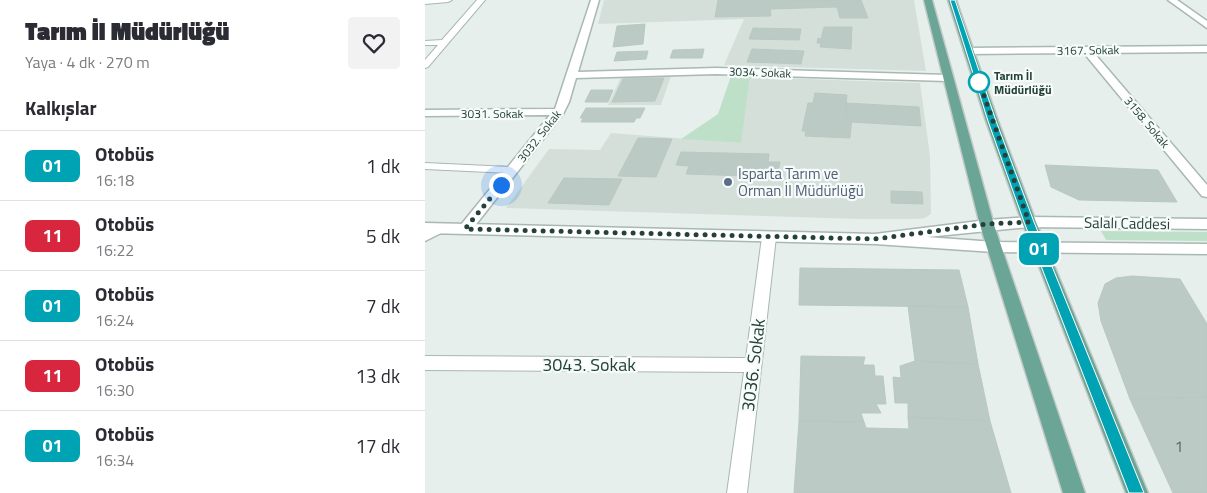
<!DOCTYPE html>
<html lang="tr">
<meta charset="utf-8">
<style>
:root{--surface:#fff;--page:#f2f2f3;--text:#2b2b33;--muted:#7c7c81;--line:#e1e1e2}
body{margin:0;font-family:"Titillium Web",sans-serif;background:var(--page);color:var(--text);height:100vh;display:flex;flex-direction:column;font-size:19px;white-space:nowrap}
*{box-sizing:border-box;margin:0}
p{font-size:16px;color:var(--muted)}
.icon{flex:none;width:28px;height:28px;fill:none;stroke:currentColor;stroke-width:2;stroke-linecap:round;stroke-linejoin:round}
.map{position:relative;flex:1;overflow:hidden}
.panel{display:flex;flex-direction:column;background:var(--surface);width:425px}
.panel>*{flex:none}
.badge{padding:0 10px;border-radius:8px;font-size:18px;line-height:32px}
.you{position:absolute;width:25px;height:25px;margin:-12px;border:4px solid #fff;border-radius:50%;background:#1a73e8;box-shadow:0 0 0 8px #1a73e833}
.map>.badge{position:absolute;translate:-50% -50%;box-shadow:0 0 0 2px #fff}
h2{padding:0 25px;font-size:19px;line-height:45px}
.round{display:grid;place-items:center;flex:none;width:52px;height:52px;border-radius:5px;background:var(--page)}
.overview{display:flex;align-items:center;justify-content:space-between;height:85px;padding:0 25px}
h1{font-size:24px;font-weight:800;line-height:38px}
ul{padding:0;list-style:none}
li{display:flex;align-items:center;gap:15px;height:70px;padding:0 25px;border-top:1px solid var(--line)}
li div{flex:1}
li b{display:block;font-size:19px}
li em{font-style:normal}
li .badge{min-width:55px;font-weight:700;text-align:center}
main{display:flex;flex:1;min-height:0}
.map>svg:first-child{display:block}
.built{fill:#d4dfda}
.green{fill:#bfe0c8}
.building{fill:#bbcac4;stroke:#b8c9c2}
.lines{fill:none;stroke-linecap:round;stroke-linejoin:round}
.service-casing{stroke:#a8b8b2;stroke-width:2}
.minor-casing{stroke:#a8b8b2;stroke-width:3}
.tertiary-casing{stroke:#a8b8b2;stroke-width:3}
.primary-casing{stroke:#c2cac8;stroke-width:3}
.service{fill:#fff;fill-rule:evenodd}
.minor{fill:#fff;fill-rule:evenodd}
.tertiary{fill:#fff;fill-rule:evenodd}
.primary{fill:#6aa596;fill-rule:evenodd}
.line{fill:#00a3b4;stroke:#fff}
.walk{stroke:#24423a;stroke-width:5;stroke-dasharray:0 9}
.stop-dot{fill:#fff;stroke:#00a3b4;stroke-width:2.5}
.service-dot{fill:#5c6f8a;stroke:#f7fbf9;stroke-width:2}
.labels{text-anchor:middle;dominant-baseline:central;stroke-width:4.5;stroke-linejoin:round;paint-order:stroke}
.far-street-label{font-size:12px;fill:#24423a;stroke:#f7fbf9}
.far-stop-label{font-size:12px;font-weight:bold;fill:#24423a;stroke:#f7fbf9;text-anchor:start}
.service-label{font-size:15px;fill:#4e5e75;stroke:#f7fbf9;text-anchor:start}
.street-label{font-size:15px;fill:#24423a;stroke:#f7fbf9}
.near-number-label{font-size:15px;fill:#4a645c}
.near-street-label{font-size:18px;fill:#24423a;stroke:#f7fbf9}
</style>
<main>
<section class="panel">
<div class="overview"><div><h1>Tarım İl Müdürlüğü</h1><p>Yaya · 4 dk · 270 m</p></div><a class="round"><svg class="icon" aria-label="heart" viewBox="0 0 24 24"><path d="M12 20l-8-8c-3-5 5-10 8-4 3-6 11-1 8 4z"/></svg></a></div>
<h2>Kalkışlar</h2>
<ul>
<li><span class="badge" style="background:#00a3b4;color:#fff">01</span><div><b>Otobüs</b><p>16:18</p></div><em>1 dk</em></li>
<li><span class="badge" style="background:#d7263d;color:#fff">11</span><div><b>Otobüs</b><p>16:22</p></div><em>5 dk</em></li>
<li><span class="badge" style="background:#00a3b4;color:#fff">01</span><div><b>Otobüs</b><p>16:24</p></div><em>7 dk</em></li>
<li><span class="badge" style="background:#d7263d;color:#fff">11</span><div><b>Otobüs</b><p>16:30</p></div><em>13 dk</em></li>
<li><span class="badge" style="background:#00a3b4;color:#fff">01</span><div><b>Otobüs</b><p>16:34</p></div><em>17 dk</em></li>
</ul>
</section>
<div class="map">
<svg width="782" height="493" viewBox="0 0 782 493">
<rect width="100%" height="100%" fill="#e6efeb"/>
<path class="built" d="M179 0H489L501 71 299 65 319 19 173 24Z
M246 76 236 105H183L196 77Z
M325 77 495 83 505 156 506 214 500 218 493 219H435L81 208 124 149 175 150 186 133 315 143Z"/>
<path class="green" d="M306 76 325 77 316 143 256 139 293 114Z
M676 231 782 232V241L681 240Z"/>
<path class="building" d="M293 0H436L443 18H415L412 7 345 9 346 16 290 17Z
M220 24 218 44 188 47 192 26Z
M399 27H427L426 49 395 47 396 43H392L393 38 396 39Z
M328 28 376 29 374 40 324 39Z
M279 49 277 58H245L248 50Z
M327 49 379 51 376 64 322 62Z
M223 51 221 59 189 61 192 52Z
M239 78 230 101 187 102 198 79Z
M166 90H188L183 102H160Z
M390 93 422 95 420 116 427 117 425 138 380 136 381 131H377L383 103H388Z
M421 103 494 107 496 126 426 122 427 117 420 116Z
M161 108H220L215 118H211L209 122H156L158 118H155Z
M213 138 247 139 231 177 193 176Z
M256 152 344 154 343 162H355L352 177 261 174 264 166 251 165Z
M620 165 733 170 752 202 654 200 626 187Z
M139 178 197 179 184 205 123 203Z
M466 191 497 192 498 204 466 203Z
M375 268 534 270 543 307 374 305Z
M707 276 755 279 782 324V397L705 399 676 321 673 303 680 284 691 278Z
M483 306 543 307 553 364 490 361Z
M376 356 440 357 438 365H449L450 376H458L461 404H451L456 413H436L439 422 374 421Z
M490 361 553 364 565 421 483 417V403H470L468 377 476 378 475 366Z
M782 397V493H748L705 399Z
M483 417 565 421 586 493H369L374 421 439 422 441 428 484 429Z"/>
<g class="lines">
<g class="service-casing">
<path id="service" d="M0 0H27L23 2 0 4Z
M52 0H60L3 67 0 68V60L13 45H0V41L17 40Z
M0 163 87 167 93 170 87 173 0 169Z
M344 232 349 234 351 237 322 493H302L319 372 0 370V356L321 358 337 237 339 234Z"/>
</g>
<g class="minor-casing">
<path id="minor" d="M166 0H174L153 72 291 68 522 75 527 78 522 81 291 74 151 78 144 102 138 114 45 232H35L33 229 35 226 125 115 0 116V110L130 109Z
M743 0H752L782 21V28Z
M782 46V52L669 53 782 185V197L777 196 659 53 544 54 539 51 544 48Z
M13 224 18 226 20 229 18 232 0 241V230Z"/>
</g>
<g class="tertiary-casing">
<path id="tertiary" d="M604 217 782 219V229L604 227 502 237 569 242 782 244V254L569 252 450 244 0 233V223L450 234 562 220Z"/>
</g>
<g class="primary-casing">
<path id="primary" d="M499 0H507L569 225 660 493H638L555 225Z
M523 0H531L573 121 611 222 723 493H701L597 222 561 121Z"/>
</g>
<use href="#service" class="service"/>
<use href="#minor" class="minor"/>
<use href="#tertiary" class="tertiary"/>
<use href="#primary" class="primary"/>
</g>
<path class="line" d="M525 0H530L571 121 609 222 719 493H704L599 222 563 121Z"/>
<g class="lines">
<path class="walk" d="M76 185 40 229 450 239 562 224 604 222 554 82"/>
</g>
<circle class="stop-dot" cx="554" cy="82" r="10"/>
<circle class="service-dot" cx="303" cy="182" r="5"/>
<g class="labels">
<g class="far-street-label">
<text transform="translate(663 50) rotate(-1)">3167. Sokak</text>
<text transform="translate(335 72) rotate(2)">3034. Sokak</text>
<text x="67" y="113">3031. Sokak</text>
<text transform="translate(722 122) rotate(50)">3158. Sokak</text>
<text transform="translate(114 136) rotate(-52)">3032. Sokak</text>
</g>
<g class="far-stop-label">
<text x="569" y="75">Tarım İl<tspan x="569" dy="14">Müdürlüğü</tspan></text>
</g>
<g class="service-label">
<text x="313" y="173">Isparta Tarım ve<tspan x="313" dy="17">Orman İl Müdürlüğü</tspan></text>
</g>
<g class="street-label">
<text transform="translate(702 223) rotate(1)">Salalı Caddesi</text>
</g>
<g class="near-number-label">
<text x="754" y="446">1</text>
</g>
<g class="near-street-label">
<text x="164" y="364">3043. Sokak</text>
<text transform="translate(328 365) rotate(-83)">3036. Sokak</text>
</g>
</g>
</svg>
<div class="you" style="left:76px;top:185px"></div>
<b class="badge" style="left:614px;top:249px;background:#00a3b4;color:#fff">01</b>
</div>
</main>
